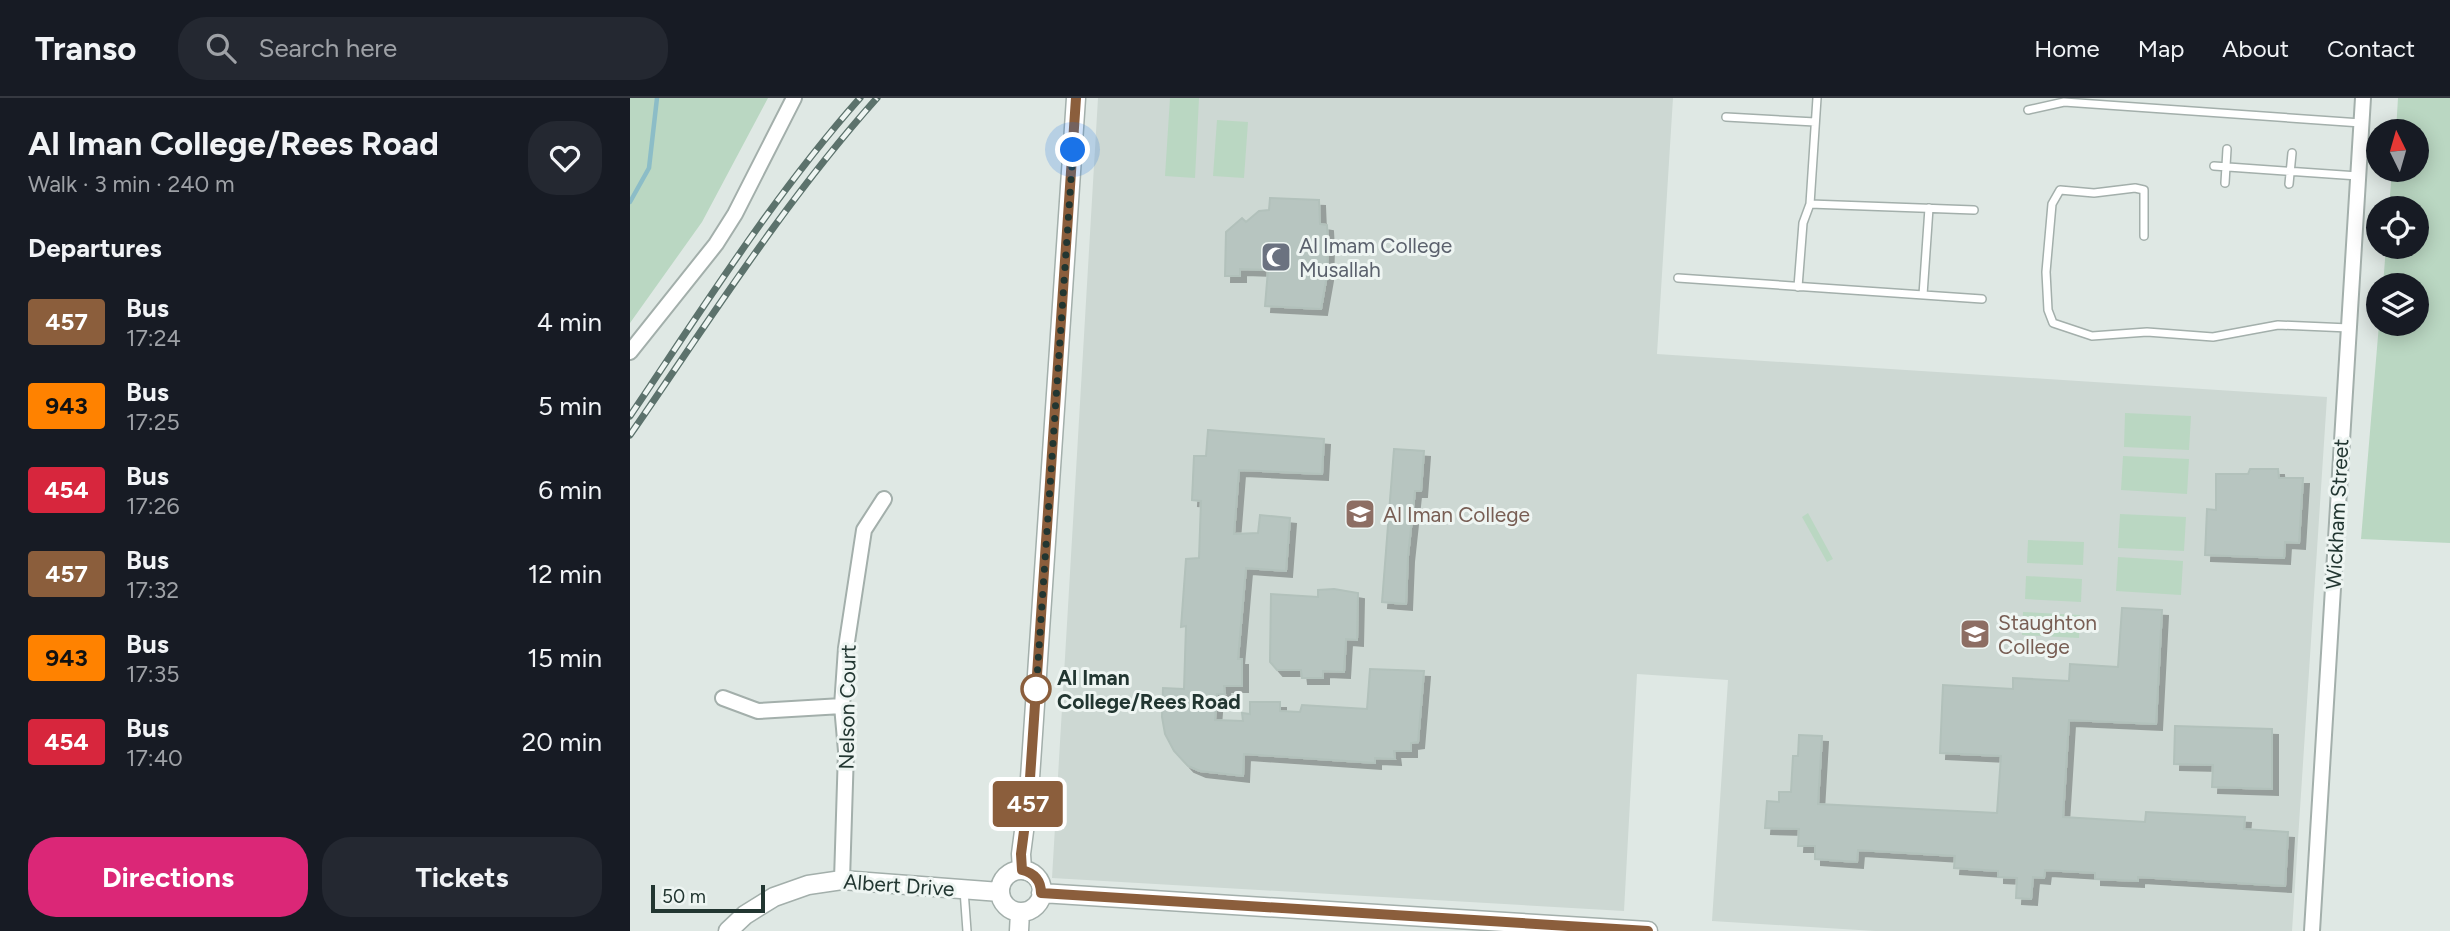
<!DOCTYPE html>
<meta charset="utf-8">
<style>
:root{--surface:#171b24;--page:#242831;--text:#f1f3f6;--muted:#9ea1a6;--line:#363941;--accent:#db2777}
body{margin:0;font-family:Figtree,sans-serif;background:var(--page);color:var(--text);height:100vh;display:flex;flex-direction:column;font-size:26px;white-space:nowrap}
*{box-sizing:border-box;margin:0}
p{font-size:23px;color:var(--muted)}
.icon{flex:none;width:38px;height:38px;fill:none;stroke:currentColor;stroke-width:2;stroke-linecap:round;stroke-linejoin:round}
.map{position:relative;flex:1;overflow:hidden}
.sheet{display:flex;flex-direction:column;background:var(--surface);width:630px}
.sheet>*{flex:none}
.badge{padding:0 14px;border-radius:5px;font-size:24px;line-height:46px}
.needle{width:46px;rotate:355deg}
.buttons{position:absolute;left:1736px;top:21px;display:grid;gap:14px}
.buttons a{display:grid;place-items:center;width:63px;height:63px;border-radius:50%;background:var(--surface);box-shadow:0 4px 18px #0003;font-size:35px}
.scale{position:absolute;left:21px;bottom:18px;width:114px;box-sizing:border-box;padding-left:7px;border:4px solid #223631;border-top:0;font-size:19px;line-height:24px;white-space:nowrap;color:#223631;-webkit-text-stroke:5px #eef5f2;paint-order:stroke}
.you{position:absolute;width:35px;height:35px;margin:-18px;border:5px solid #fff;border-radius:50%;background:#1a73e8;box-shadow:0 0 0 10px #1a73e833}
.map>.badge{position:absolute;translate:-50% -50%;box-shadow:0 0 0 4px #fff}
h2{padding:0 28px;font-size:26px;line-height:63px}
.round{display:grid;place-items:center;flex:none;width:74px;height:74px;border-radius:28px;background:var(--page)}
.summary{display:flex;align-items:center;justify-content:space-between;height:119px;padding:0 28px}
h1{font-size:33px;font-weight:700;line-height:52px}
.action{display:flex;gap:14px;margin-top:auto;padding:14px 28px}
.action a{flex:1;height:80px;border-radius:28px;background:var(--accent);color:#fff;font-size:28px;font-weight:700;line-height:80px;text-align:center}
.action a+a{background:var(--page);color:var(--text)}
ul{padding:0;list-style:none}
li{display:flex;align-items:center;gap:21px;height:84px;padding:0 28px}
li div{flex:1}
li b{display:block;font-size:26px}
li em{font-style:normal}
li .badge{min-width:77px;font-weight:700;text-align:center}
header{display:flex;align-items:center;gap:42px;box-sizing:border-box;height:98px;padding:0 35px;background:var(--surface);border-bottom:2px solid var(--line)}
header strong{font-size:33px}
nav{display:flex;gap:38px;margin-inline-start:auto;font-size:24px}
.search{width:490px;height:63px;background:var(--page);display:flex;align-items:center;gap:18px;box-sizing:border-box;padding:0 24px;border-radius:28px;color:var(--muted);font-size:26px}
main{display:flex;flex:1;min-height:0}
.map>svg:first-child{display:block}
.built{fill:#cdd8d3}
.green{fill:#bad7c2}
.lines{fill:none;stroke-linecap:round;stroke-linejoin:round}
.stream{stroke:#8cbdc7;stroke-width:4.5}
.building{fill:#b7c5c0;stroke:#b2c1bb;stroke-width:2;filter:url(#shadow)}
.service-casing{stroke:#a3afab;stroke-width:10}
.minor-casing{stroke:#a3afab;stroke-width:18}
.tertiary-casing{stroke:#a3afab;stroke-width:21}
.service{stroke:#fff;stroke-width:7}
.minor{stroke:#fff;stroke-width:14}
.tertiary{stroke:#fff;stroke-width:18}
.rail-casing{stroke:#5c726c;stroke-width:7}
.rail{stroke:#eef5f2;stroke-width:4.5;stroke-dasharray:13;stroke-linecap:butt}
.line-casing{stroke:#fff;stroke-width:16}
.line{stroke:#8b5e3c;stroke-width:10}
.walk{stroke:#223631;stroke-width:7;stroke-dasharray:0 12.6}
.stop-dot{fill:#fff;stroke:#8b5e3c;stroke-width:3.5}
.labels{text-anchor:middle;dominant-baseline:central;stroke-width:6;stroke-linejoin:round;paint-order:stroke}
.worship-label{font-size:21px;fill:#5b616d;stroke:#eef5f2;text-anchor:start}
.education-label{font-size:21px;fill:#785e54;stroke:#eef5f2;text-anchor:start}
.street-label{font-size:21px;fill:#223631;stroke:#eef5f2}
.stop-label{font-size:21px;font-weight:bold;fill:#223631;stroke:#eef5f2;text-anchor:start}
</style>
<header>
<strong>Transo</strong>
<div class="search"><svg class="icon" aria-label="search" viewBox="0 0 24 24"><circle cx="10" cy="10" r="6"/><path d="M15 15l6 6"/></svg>Search here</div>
<nav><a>Home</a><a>Map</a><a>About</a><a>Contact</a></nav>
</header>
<main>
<section class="sheet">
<div class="summary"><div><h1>Al Iman College/Rees Road</h1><p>Walk · 3 min · 240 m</p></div><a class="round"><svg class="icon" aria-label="heart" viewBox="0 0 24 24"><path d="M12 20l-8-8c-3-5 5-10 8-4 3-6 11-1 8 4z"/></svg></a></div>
<h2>Departures</h2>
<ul>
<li><span class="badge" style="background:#8b5e3c;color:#fff">457</span><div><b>Bus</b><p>17:24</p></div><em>4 min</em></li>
<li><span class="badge" style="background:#ff8200;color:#111">943</span><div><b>Bus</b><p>17:25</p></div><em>5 min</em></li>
<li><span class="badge" style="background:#d7263d;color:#fff">454</span><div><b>Bus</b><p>17:26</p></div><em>6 min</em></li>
<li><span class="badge" style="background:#8b5e3c;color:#fff">457</span><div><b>Bus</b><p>17:32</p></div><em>12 min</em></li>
<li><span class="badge" style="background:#ff8200;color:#111">943</span><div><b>Bus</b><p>17:35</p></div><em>15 min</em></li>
<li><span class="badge" style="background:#d7263d;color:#fff">454</span><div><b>Bus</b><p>17:40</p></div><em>20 min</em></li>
</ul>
<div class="action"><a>Directions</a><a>Tickets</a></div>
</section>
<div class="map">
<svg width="1820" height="833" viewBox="0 0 1820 833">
<defs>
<filter id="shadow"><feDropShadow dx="6" dy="6" stdDeviation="0" flood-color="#0004"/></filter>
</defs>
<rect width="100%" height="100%" fill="#dfe8e4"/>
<path class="built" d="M468 0H1043L1027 256 1697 299 1662 833H1245L1082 823 1098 582 1007 576 994 813 422 780Z"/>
<path class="green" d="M0 0H138L72 124 0 225Z
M540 0H569L565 80 535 78Z
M1768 0H1820V445L1731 441 1749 226H1787V187H1753L1756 149H1787V110H1759L1762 72H1787V33H1766Z
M587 22 618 24 614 80 583 78Z
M1495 315 1561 318 1559 352 1494 349Z
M1493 358 1559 361 1557 396 1491 392Z
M1178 415 1203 461 1197 464 1172 419Z
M1490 416 1556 419 1554 453 1488 450Z
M1398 442 1454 444 1453 467 1397 465Z
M1488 459 1553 463 1551 497 1486 493Z
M1396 478 1452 481 1451 504 1395 501Z
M1393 514 1450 517 1449 540 1392 537Z"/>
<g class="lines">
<path class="stream" d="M0 104 19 70 27 0"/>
</g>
<path class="building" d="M640 100 689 102 690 126 697 127 698 146 697 177 691 211 635 208 638 172 610 171V178H595L596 134 612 120 616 124 629 113 639 112Z
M578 332 694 341 692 376 609 372 604 436 628 435 630 417 660 420 656 473 616 470 608 561H612V588H594L595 596H587L585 622 613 623 612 615 620 616V604H650V613L670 614 672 607 737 611 740 571 794 573 788 644 781 645V653H764L765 661 745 660V665L614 656 613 678 570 673 558 668 544 653 535 636 532 619 533 590 554 591 556 528 551 529 556 461 569 460 571 403 562 402 564 358H576Z
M764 351 794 353 791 393H785L778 458 776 506 752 504Z
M1620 371H1648L1649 380H1673L1669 445 1655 444 1654 460 1575 457 1577 411 1586 412V376H1618Z
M704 491 728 495 727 542 716 541 714 574 693 573V580H672L671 572H647L640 564 641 496 688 499V492Z
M1492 510 1532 512 1526 626 1439 622 1433 719 1515 724 1516 714 1615 719 1614 731 1658 734 1655 788 1508 779V783L1465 781V775L1415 772 1414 780 1403 779 1401 801 1386 800 1387 780 1368 779V773L1324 770 1325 758 1228 752 1227 764 1185 761V748H1168L1169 731 1135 730 1137 703 1149 704V694H1161L1163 658H1168L1169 637 1192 638 1188 706 1367 715 1371 658 1310 655 1313 587 1383 591V580L1439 583 1440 566 1488 569Z
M1545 628 1642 631V691L1582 689 1583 667 1544 666Z"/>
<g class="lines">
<g class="service-casing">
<path id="service" d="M1398 12 1434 4 1731 25
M1096 19 1185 24
M1584 68 1728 78
M1595 85 1597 51
M1659 86 1662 55
M1180 106 1344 112
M1514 138V92L1505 90 1464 95 1430 92 1422 106 1416 174 1418 212 1423 225 1462 238 1517 234 1583 239 1648 227 1719 230
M1048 180 1352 201
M1168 189 1173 125 1180 106 1187 0
M1293 197 1299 110
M334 792 337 833"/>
</g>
<g class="minor-casing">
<path id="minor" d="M0 254 86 146 105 116 164 0
M93 600 128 613 212 608
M212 782 216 653 212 608 216 550 234 432 254 401
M1682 833 1733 0"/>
</g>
<g class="tertiary-casing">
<path id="tertiary" d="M392 772 391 756 399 695 446 0
M370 793a21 21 0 1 1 42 0a21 21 0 1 1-42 0Z
M411 795 1018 833
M98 833 115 817 144 799 178 787 212 782 370 794
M389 833 390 814"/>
</g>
<use href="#service" class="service"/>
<use href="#minor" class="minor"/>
<use href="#tertiary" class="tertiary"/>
<g class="rail-casing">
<path id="rail" d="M0 318C73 210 143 98 230 0
M0 337C79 223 154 104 247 0"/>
</g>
<use href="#rail" class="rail"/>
</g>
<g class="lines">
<g class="line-casing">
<path id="line" d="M446 0 399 695 391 756 392 772C404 775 411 782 411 795L1018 833"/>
</g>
<use href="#line" class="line"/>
<path class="walk" d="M406 591V594L443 52"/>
</g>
<defs>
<g id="mosque-square" transform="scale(1.575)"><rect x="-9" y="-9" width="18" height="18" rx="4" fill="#6b7280" stroke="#eef5f2"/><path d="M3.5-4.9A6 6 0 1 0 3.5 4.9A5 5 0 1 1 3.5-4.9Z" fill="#fff"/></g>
<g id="school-square" transform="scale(1.575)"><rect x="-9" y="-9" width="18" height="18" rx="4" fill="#8d6e63" stroke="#eef5f2"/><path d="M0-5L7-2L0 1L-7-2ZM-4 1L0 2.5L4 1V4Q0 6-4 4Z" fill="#fff"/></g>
</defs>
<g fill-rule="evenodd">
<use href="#mosque-square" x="646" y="159"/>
<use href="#school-square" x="730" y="416"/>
<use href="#school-square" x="1345" y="536"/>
</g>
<circle class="stop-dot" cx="406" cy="591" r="14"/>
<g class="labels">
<g class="worship-label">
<text x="669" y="147">Al Imam College<tspan x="669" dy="24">Musallah</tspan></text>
</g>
<g class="education-label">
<text x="753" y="416">Al Iman College</text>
<text x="1368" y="524">Staughton<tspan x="1368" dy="24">College</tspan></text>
</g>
<g class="street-label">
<text transform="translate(1707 416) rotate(-87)">Wickham Street</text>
<text transform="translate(217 609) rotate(-89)">Nelson Court</text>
<text transform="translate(269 787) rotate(4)">Albert Drive</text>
</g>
<g class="stop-label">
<text x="427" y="579">Al Iman<tspan x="427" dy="24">College/Rees Road</tspan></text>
</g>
</g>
</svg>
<div class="buttons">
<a><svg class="needle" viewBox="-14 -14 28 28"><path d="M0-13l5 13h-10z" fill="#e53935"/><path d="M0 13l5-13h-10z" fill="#9ea1a6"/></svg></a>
<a><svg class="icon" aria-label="locate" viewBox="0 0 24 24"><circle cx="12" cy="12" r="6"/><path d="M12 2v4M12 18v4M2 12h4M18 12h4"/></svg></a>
<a><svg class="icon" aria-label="layers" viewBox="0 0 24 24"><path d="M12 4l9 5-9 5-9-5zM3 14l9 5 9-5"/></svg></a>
</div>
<div class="scale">50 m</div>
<div class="you" style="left:443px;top:52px"></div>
<b class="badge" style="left:398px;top:706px;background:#8b5e3c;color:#fff">457</b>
</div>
</main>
